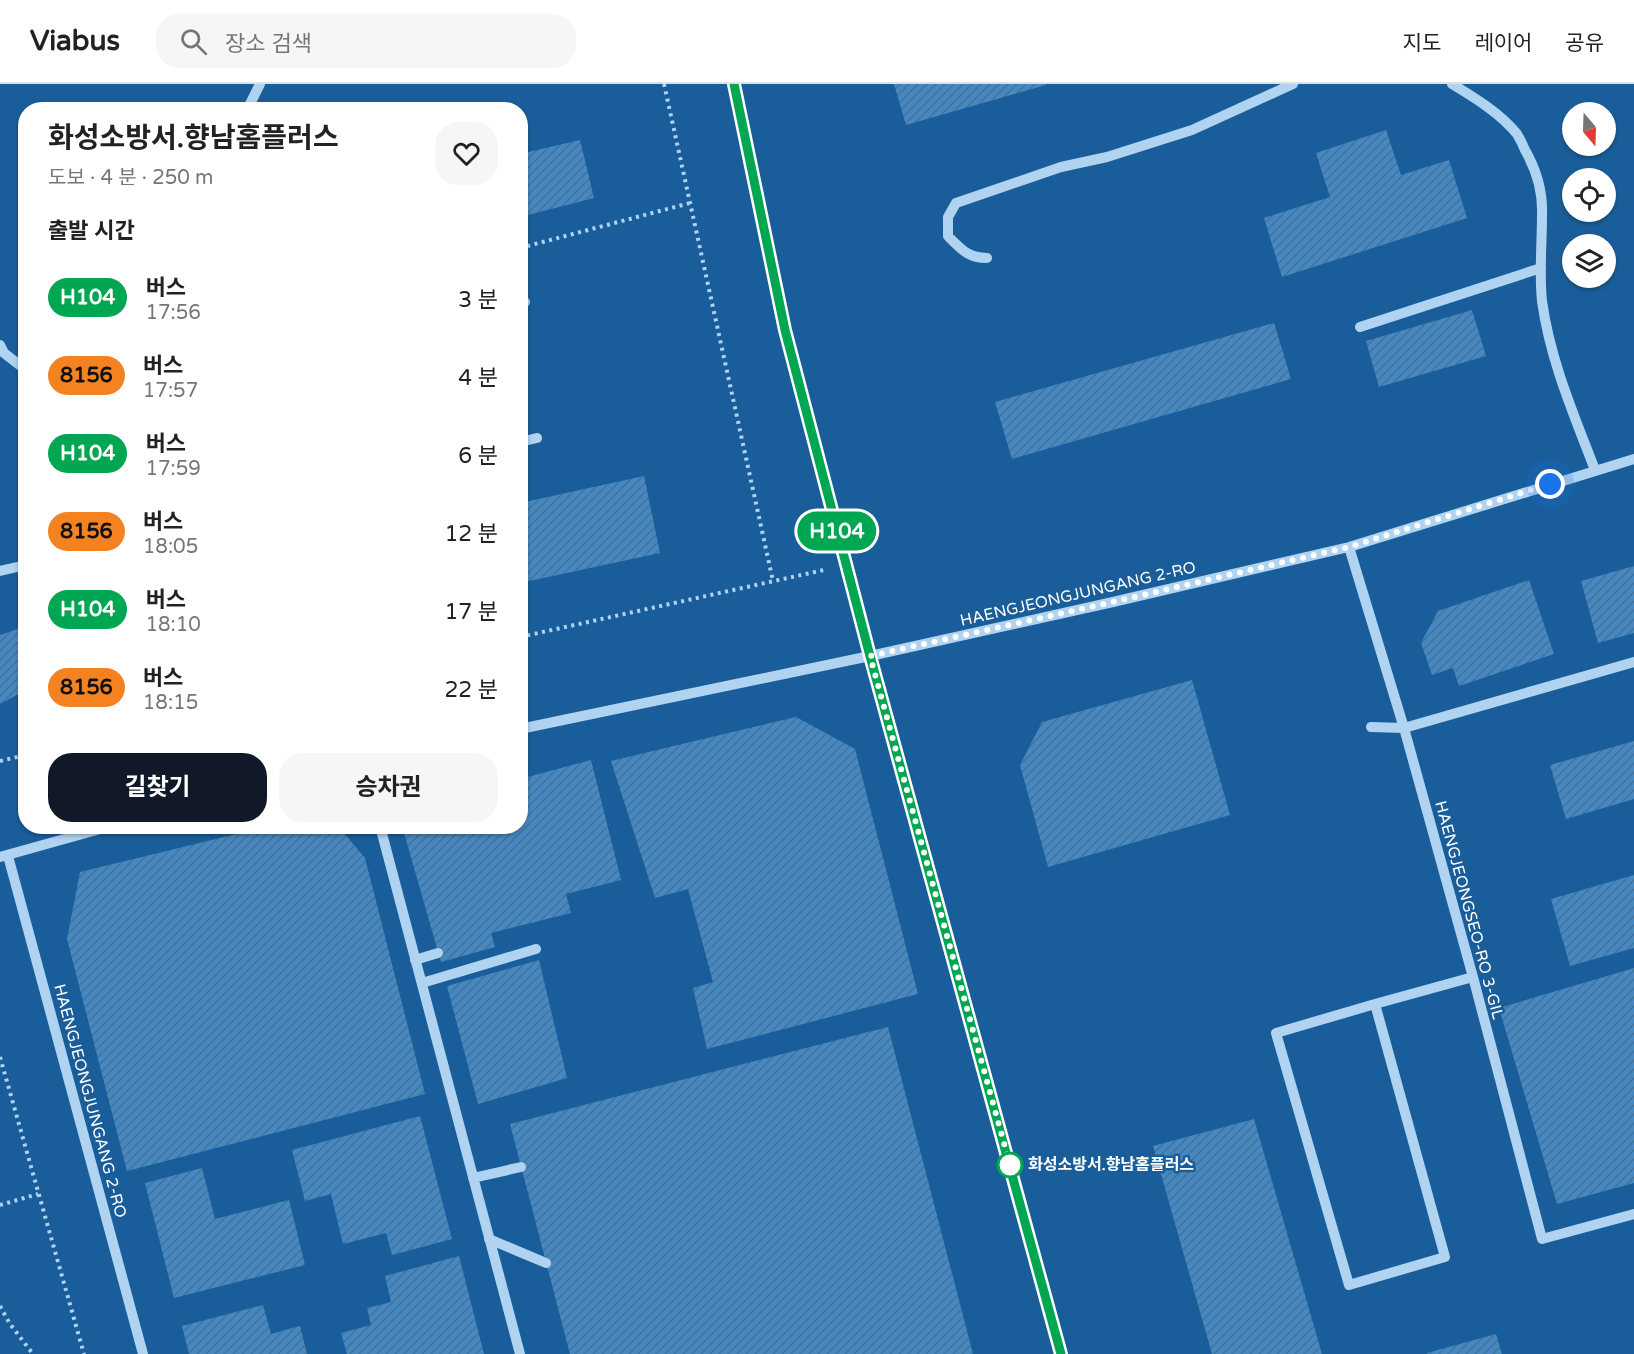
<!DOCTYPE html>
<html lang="ko">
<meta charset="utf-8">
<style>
:root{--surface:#fff;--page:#f6f6f6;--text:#222;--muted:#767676;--line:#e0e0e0;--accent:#111827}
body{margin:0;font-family:"Varela Round","Noto Sans KR",sans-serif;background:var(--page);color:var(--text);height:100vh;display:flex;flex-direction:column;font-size:22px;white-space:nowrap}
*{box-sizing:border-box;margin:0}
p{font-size:20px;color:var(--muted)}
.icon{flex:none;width:33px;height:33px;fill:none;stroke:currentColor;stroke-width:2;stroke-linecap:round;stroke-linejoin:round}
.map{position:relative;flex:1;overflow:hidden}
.details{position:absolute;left:18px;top:18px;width:510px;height:732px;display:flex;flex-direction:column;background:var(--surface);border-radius:24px;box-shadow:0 2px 4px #0004}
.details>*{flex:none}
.badge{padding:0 12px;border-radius:20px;font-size:21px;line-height:39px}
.needle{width:39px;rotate:161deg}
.buttons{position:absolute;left:1562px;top:18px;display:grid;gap:12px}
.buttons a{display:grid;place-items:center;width:54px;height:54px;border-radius:50%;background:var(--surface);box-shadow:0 2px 4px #0004;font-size:30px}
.you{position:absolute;width:30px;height:30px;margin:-15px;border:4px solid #fff;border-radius:50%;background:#1a73e8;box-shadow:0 0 0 9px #1a73e833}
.map>.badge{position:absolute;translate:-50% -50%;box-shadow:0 0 0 3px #fff}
h2{padding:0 30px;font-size:22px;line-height:54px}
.round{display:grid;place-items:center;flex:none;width:63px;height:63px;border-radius:24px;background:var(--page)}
.overview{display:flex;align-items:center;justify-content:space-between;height:102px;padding:0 30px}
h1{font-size:28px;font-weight:700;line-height:45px}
.cta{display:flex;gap:12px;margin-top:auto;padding:12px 30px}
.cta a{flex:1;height:69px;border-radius:24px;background:var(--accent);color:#fff;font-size:24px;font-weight:700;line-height:69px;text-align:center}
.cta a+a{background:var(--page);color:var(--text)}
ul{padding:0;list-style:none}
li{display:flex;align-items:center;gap:18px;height:78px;padding:0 30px}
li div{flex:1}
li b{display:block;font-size:22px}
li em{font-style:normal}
li .badge{min-width:66px;font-weight:700;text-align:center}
header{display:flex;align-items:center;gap:36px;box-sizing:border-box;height:84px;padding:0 30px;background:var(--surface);border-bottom:2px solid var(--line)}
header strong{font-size:28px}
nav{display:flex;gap:33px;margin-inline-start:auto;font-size:21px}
.search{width:420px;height:54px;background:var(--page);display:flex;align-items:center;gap:15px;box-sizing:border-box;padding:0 21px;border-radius:24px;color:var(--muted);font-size:22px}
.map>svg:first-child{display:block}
.building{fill:url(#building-hatch)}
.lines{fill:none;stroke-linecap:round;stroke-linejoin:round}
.path{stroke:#b0d3f1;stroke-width:4;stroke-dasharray:3 4.5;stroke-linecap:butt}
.minor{stroke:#b0d3f1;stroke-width:10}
.line-casing{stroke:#fff;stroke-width:14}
.line{stroke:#00a651;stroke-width:9}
.walk{stroke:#fff;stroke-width:6;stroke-dasharray:0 10.8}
.stop-dot{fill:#fff;stroke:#00a651;stroke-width:3}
.labels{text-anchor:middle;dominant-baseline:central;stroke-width:5;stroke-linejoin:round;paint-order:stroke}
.street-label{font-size:16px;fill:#fff;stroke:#195e9a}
.stop-label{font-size:16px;font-weight:bold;fill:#fff;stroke:#195e9a;text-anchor:start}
</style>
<header>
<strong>Viabus</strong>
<div class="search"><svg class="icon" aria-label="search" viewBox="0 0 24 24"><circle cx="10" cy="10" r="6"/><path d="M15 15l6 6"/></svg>장소 검색</div>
<nav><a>지도</a><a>레이어</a><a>공유</a></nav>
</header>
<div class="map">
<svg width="1634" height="1270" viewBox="0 0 1634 1270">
<defs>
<pattern id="building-hatch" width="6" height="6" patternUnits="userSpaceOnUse" patternTransform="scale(1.5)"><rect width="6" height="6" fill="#4689c2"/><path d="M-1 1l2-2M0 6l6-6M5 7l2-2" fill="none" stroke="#487193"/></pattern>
</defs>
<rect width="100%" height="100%" fill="#195e9a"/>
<path class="building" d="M894 0H1046V1L906 41Z
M1386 46 1401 91 1449 76 1467 134 1282 193 1264 134 1330 113 1316 69Z
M580 56 594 114 520 133V70Z
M1472 226 1486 272 1379 303 1366 257Z
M1274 239 1291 295 1012 375 995 318Z
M644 392 660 469 520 499V419Z
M1634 482V549L1598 559 1581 497Z
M1529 496 1554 570 1459 602 1453 584 1432 591 1421 559 1438 527Z
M26 542V606L0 620V551Z
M1192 596 1230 731 1048 783 1020 681 1042 638Z
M796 633 855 665 918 910 707 965 693 904 713 898 688 805 655 814 611 677Z
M1634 657V715L1566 735 1550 681Z
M591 676 621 796 566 810 571 829 491 849 495 863 441 878 402 742H520V695Z
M269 742H338L365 774 425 1010 127 1087 67 855 80 788Z
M1634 791V864L1570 882 1551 815Z
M539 876 567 994 478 1020 447 902Z
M1634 884V1099L1557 1120 1499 924Z
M888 943 973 1270H570L510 1040Z
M420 1032 452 1155 392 1171 386 1149 343 1160 331 1110 305 1117 292 1066Z
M1254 1035 1322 1270H1212L1153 1062Z
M202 1084 215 1135 289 1116 305 1181 174 1214 145 1099Z
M459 1172 484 1270H347L341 1249 371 1241 367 1224 391 1218 385 1192Z
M263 1221 271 1250 300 1242 307 1270H189L182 1242Z
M1496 1250 1502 1270H1427V1269Z"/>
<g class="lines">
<path class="path" d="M664 0 773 497
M520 164 690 119
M520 553 824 486
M0 677 26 671
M0 973 84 1270
M0 1121 38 1110
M0 1222 10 1240 33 1270"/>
<path class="minor" d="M734 0 785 246 870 572 1061 1270
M1452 0C1475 14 1500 29 1517 50 1520 55 1523 61 1525 66 1537 87 1543 107 1542 131 1542 160 1539 189 1542 217 1550 276 1574 331 1595 386
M247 26 260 0
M987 174C968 174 961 165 948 152V133L956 119 1061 83 1107 73 1192 46 1293 0
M520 219 525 218
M1360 243 1541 184
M0 261 4 269 26 286
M520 358 537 354
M1349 463 1404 644 1473 893 1542 1155 1634 1130
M0 487 26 481
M1371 643 1404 644 1634 578
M520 645 870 572 1113 518 1349 463 1634 375
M380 742 520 1270
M8 772 143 1270
M0 773 111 742
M415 876 438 869
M422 899 536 865
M1375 920 1445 1173 1349 1201 1276 949 1375 920 1473 893
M473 1094 521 1083
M489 1155 546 1179"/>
</g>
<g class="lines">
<g class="line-casing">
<path id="line" d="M734 0 785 246 870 572 1061 1270"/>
</g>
<use href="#line" class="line"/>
<path class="walk" d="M1010 1081 870 572 1113 518 1349 463 1550 400"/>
</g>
<circle class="stop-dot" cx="1010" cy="1081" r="12"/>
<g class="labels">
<g class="street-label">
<text transform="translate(1078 510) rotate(-13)">HAENGJEONGJUNGANG 2-RO</text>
<text transform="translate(1469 826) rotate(75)">HAENGJEONGSEO-RO 3-GIL</text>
<text transform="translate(90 1017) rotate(75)">HAENGJEONGJUNGANG 2-RO</text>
</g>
<g class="stop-label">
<text x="1028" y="1081">화성소방서.향남홈플러스</text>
</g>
</g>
</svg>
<div class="buttons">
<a><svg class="needle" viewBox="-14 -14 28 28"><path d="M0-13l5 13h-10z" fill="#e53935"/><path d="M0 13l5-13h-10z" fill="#767676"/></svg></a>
<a><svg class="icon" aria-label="locate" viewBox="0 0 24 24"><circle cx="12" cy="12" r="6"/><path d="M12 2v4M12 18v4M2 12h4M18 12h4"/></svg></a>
<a><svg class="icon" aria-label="layers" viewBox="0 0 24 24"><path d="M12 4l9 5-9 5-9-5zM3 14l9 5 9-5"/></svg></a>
</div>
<div class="you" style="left:1550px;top:400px"></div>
<b class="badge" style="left:837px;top:447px;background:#00a651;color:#fff">H104</b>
<section class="details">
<div class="overview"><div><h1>화성소방서.향남홈플러스</h1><p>도보 · 4 분 · 250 m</p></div><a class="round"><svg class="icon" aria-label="heart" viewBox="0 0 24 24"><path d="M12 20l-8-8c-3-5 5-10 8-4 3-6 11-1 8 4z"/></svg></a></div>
<h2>출발 시간</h2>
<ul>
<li><span class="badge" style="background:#00a651;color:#fff">H104</span><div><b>버스</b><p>17:56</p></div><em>3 분</em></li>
<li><span class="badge" style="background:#f58220;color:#111">8156</span><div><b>버스</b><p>17:57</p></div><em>4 분</em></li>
<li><span class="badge" style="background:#00a651;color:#fff">H104</span><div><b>버스</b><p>17:59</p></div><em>6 분</em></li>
<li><span class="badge" style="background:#f58220;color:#111">8156</span><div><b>버스</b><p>18:05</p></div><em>12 분</em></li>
<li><span class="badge" style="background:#00a651;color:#fff">H104</span><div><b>버스</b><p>18:10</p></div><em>17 분</em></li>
<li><span class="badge" style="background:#f58220;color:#111">8156</span><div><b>버스</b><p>18:15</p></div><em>22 분</em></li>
</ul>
<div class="cta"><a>길찾기</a><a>승차권</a></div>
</section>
</div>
